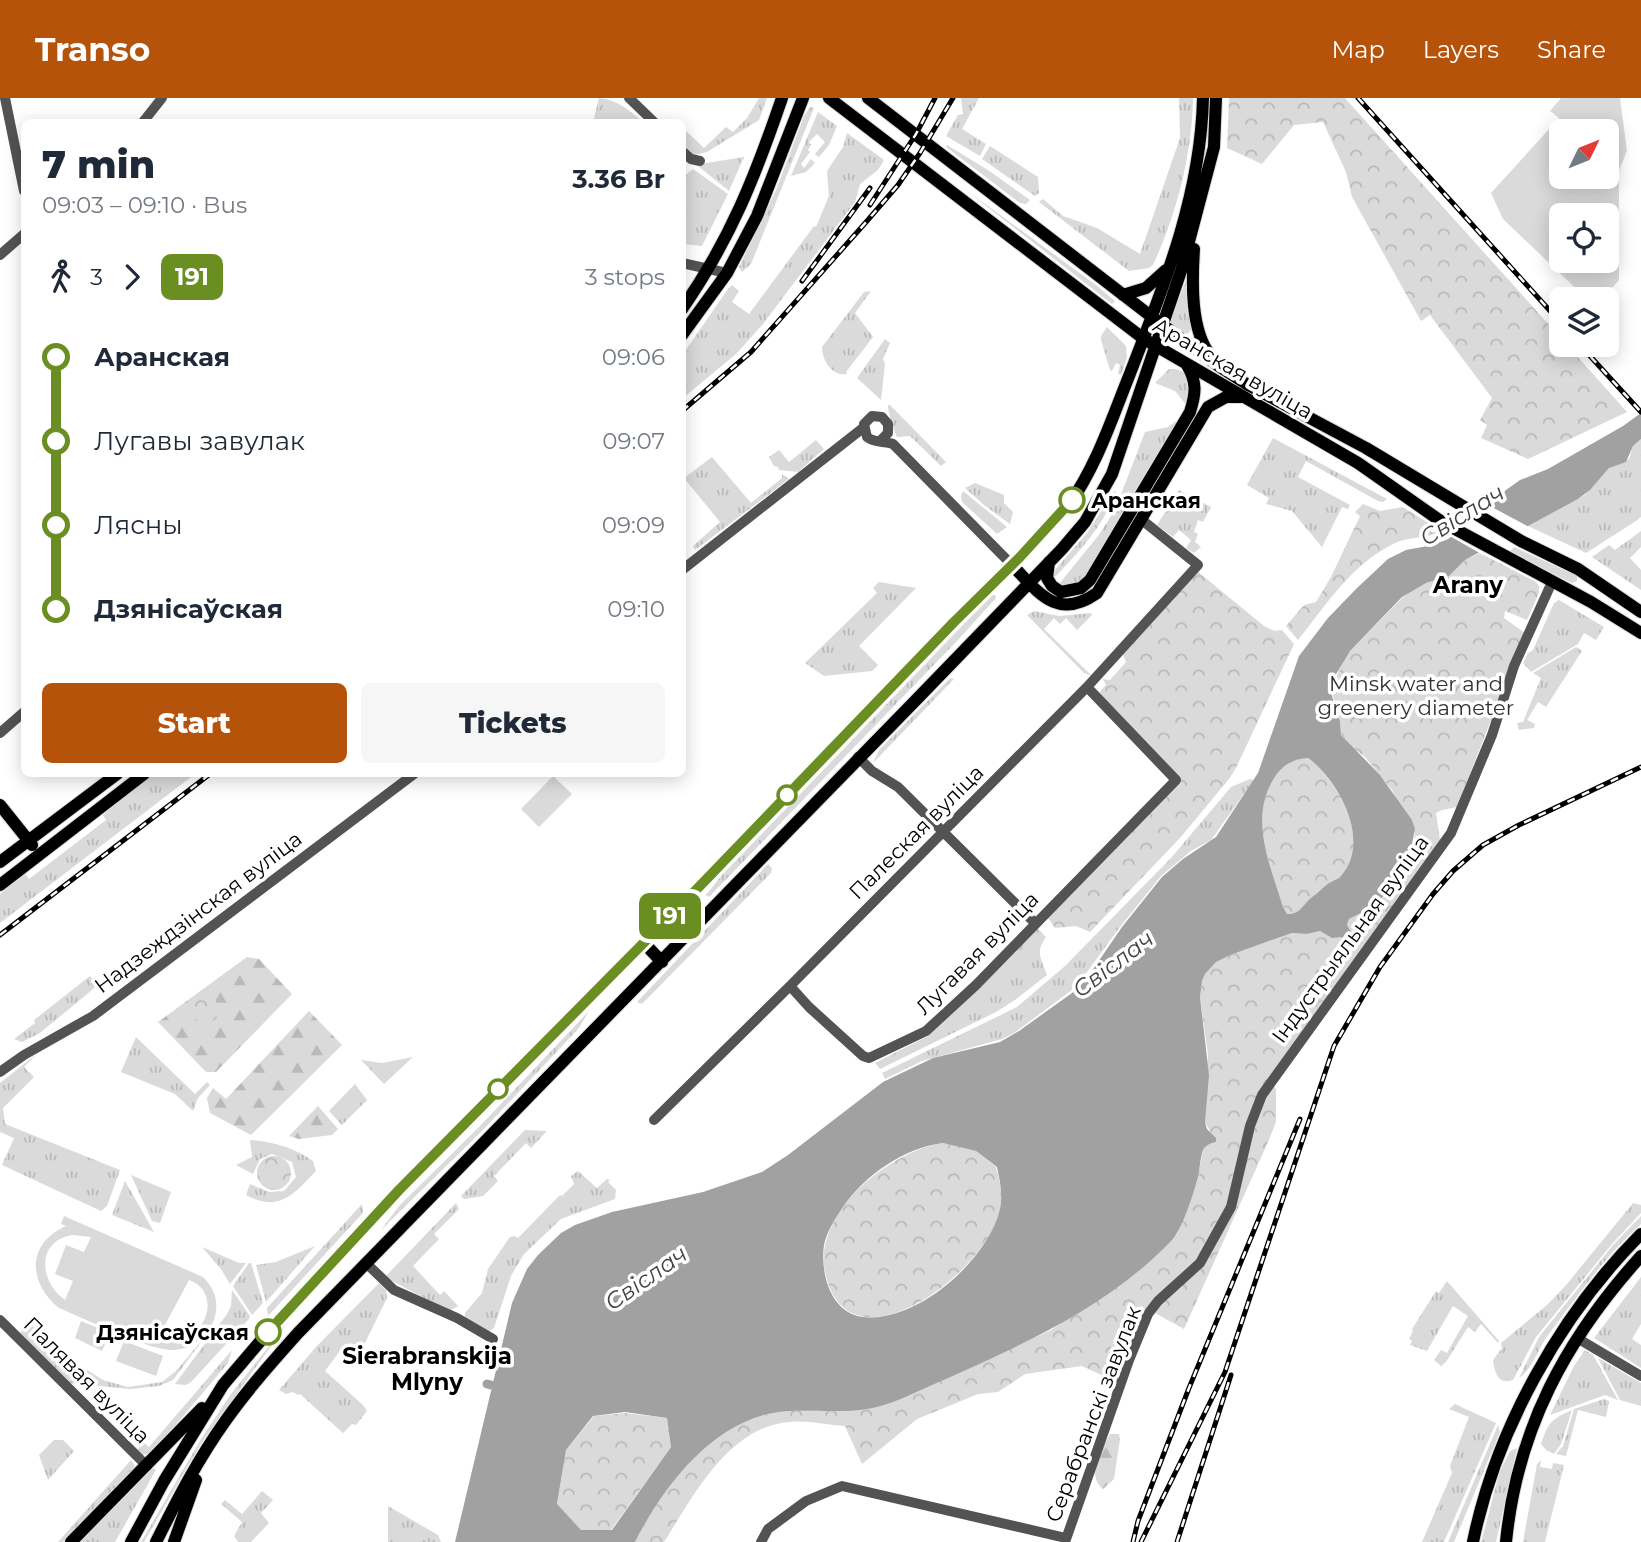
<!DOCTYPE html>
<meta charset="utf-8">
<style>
:root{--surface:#fff;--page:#f6f6f7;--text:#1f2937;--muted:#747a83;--accent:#b45309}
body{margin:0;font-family:Montserrat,sans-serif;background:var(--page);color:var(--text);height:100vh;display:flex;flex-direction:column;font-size:26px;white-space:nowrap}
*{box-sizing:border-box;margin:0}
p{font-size:23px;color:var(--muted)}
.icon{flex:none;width:38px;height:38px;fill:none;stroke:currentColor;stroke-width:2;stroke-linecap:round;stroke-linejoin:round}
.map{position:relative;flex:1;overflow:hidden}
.panel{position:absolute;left:21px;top:21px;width:665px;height:658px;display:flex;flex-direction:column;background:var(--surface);border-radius:10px;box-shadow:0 4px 18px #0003}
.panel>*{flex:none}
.badge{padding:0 14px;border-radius:10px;font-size:24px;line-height:46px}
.needle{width:46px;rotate:47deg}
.controls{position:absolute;left:1549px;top:21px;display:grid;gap:14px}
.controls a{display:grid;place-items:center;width:70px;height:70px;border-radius:10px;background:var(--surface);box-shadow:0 4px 18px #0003;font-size:35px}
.map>.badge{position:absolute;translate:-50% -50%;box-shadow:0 0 0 4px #fff}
.legs{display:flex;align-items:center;gap:10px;height:77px;padding:0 21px;font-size:23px}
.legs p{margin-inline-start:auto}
.head{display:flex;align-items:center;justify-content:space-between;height:119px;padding:0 21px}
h1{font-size:38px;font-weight:800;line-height:52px}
.primary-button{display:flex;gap:14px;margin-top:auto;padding:14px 21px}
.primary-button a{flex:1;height:80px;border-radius:10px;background:var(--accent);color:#fff;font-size:28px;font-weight:800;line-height:80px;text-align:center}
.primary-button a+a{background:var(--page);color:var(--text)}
ul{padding:0 21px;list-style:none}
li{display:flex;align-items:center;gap:24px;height:84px;font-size:26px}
li i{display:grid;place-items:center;width:10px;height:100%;margin:0 9px;background:currentColor}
li i::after{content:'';width:18px;height:18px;margin:-9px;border:5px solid;border-radius:50%;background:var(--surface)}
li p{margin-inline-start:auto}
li:first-child i{background:linear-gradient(#0000 50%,currentColor 0)}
li:last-child i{background:linear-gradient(currentColor 50%,#0000 0)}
header{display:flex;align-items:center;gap:42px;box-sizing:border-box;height:98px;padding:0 35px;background:var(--accent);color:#fff}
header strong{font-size:33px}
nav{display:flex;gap:38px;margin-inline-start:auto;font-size:24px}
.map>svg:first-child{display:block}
.grass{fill:url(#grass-tufts)}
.forest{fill:url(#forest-firs)}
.park{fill:url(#park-crowns)}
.garden{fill:#dadada;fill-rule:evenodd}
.water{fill:#a1a1a1;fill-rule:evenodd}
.pier{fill:#fff}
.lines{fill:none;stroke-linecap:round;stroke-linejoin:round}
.canal{stroke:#a1a1a1;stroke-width:9}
.major-casing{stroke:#dbdbdb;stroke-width:14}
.minor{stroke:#535353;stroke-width:10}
.major{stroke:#000;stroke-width:12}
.rail-casing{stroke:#000;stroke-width:5}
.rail{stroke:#fff;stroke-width:2.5;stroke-dasharray:8;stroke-linecap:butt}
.line-1-casing{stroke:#fff;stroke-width:16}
.line-1{stroke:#6b8e23;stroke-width:10}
.stop-1-dot{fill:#fff;stroke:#6b8e23;stroke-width:3.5}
.labels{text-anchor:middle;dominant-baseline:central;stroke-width:7;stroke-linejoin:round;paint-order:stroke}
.street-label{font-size:21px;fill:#000;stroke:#fff}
.stop-label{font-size:21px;font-weight:bold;fill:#000;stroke:#fff;text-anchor:start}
.park-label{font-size:21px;fill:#313131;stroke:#fff}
.water-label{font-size:23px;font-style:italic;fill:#424242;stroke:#fff}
.neighbourhood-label{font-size:23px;font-weight:bold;fill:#000;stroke:#fff}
</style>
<header>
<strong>Transo</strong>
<nav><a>Map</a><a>Layers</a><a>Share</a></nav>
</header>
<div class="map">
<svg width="1641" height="1444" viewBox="0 0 1641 1444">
<defs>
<pattern id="grass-tufts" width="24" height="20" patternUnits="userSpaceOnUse" patternTransform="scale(1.75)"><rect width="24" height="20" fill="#dadada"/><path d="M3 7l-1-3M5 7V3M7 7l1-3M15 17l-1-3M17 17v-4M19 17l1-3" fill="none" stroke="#b9b9b9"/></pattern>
<pattern id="forest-firs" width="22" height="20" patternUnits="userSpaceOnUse" patternTransform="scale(1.75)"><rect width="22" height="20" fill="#dadada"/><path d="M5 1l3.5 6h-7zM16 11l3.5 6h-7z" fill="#b9b9b9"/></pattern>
<pattern id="park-crowns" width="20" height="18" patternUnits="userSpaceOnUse" patternTransform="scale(1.75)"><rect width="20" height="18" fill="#dadada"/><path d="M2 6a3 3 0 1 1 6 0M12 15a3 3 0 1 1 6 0" fill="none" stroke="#b9b9b9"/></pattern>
</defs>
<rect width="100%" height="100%" fill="#fff"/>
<path class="grass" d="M599 0C618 2 629 12 643 24H593Z
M759 0H767L759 22 707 54 694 57 683 46 682 29 704 50 726 29 733 34 747 20Z
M961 0H979L962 31 986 46 980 58 946 38 958 17 963 16Z
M1179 0H1193C1192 57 1177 115 1153 167L1149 170 1129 173 1039 104 1043 101 1063 118 1097 130 1140 156 1180 40Z
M810 9 814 10 751 166 742 174 739 169 776 92 804 18Z
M818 14 837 28 829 47 819 59 815 56 825 44 817 36 809 44 811 47 808 52 810 54 801 66 804 70 811 61 815 65 806 74 791 78Z
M847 35 884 62 878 72 860 86 855 104 763 226 736 256 683 300V256L728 191 732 187 739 193 732 204 749 216 814 128 816 129 829 98 827 73 843 49Z
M947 47 988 72 1030 102 1026 106 1020 105 946 49Z
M990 48 1038 79 1039 95 1035 98 982 61Z
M744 59 729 93 698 68 700 66Z
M693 71 728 96 702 148 683 146V79Z
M962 89 1096 187 1115 203 1112 206Z
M1186 183 1191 231 1188 236 1180 234 1169 224Z
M871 193 855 215 873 239 846 274 847 276C832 279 822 262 822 249L864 194Z
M1107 229 1126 248 1127 259 1121 277 1118 276 1120 267 1116 265 1112 273 1110 272 1101 242V238Z
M885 241 890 245 883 261 885 266 881 302 857 280Z
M1169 271H1176L1186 275 1189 286 1187 308 1175 293 1155 285Z
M888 307H890L946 364 941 368 910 338 897 339C895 336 887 311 888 307Z
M1179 321 1085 479C1077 486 1070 490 1059 486L1098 438 1115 412 1145 334 1168 329Z
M1273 340 1387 401 1383 404 1378 403 1306 363 1298 379 1350 407 1348 411 1342 409 1322 449 1292 413 1266 406 1269 400 1247 387Z
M1641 341V419L1636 423 1586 455 1528 428 1585 397 1609 370 1629 361 1633 348Z
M816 342 824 351 798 374 779 372 778 369 774 368 769 359 779 352 789 364Z
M712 359 751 405 782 380V376L789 381 695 452 693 448 720 424 684 380Z
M975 385 1004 397V405L1013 414 1010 426 984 407 965 390Z
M1179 392 1211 409 1203 424 1198 422 1194 434 1198 436 1195 444 1201 449 1194 455 1186 450 1191 442 1179 432 1173 439 1157 427Z
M963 393 1007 429 997 436 962 404 961 398Z
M1114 393 1116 394C1103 429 1078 455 1053 481L1054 473 1087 435Z
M1641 433V449L1630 460 1641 472V492L1592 459 1609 447 1615 452Z
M1514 449 1577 478V483L1572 485 1509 454Z
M879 484 916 490 859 548 878 567 872 573 824 578 805 565 877 495 873 490Z
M992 497H995L996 500 958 542 709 799 706 797 722 777Z
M1559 502 1604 529 1596 542 1584 535 1578 546 1531 574 1523 565 1528 555 1533 552 1554 505Z
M1034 513 1059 518 1091 515 1092 517 1077 532 1066 520 1060 526 1054 520 1044 531 1092 578 1084 575 1027 517Z
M1576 549 1582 553 1546 609 1538 604 1527 622 1535 626 1534 630 1519 632 1517 625 1523 624 1541 580 1533 575Z
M950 580 954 581 873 665 879 652Z
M153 676H195L0 825V796L25 776 29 781 106 722 103 717C120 703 135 688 153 676Z
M1250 681 1254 682 1211 742 1191 753 1161 778 1120 829 1076 889 1014 935 1002 941 922 963 885 981 882 975 1017 909 1065 868 1171 760 1231 689Z
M768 766 772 770 771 775 642 906 637 904Z
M1035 828 1046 839C1035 854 1041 860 1047 877L1015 902 996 914 880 971 875 965 928 938Z
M90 878 98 887 40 935 22 944 14 941 35 925 34 922Z
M589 913 579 930 483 1032 381 1132 399 1108 480 1028Z
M136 939 195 996 207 984 210 987 198 1000 193 1013 175 996 121 974Z
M38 955 24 969 34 979 3 1010 5 1026 120 1072 107 1108 101 1113 2 1067 14 1040 0 1034V985Z
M413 959 384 986 361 962 382 965Z
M355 986 367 1002 342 1027 329 1013Z
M525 1032 547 1033 531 1050 526 1045 494 1078 498 1083 483 1098 464 1101 461 1098Z
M250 1042C274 1044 294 1050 313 1063L316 1073C294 1096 279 1115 246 1097L250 1086 269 1094 284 1093 296 1079 292 1064 272 1056 260 1061 253 1076 236 1067 252 1059Z
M578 1073 597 1090 607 1081 610 1082 608 1084 616 1092 615 1101 561 1121 524 1156 511 1178 494 1230 488 1234 465 1219V1215L482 1195 488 1171 510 1139 514 1138 518 1140 560 1097 562 1098 574 1086 571 1078Z
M131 1077 171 1094 160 1125 152 1123Z
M125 1083 154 1134 112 1117Z
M456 1105 459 1111 434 1136 439 1141 413 1168 440 1197 444 1193 458 1208 451 1212H446L385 1179Z
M1633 1105 1641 1107V1115L1612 1146 1536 1239 1513 1282C1498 1287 1495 1275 1493 1262L1502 1250 1501 1245 1548 1206 1567 1186Z
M362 1106 363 1114 361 1117 268 1218 267 1210Z
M1641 1118V1126C1604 1159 1576 1200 1546 1240 1537 1253 1532 1272 1519 1280L1539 1239 1613 1147Z
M315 1148 266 1204 256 1167 276 1164Z
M202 1149 239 1165H246L230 1186 221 1171Z
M249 1165H251L263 1205 252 1217 233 1188Z
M1641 1179V1226L1632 1241 1641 1247V1270L1594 1240Z
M1447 1183 1499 1243 1498 1245 1481 1226 1475 1234 1468 1229 1446 1264 1441 1268 1434 1262 1441 1252 1447 1255 1468 1218 1453 1208 1427 1253 1410 1247 1412 1243 1409 1241 1413 1233 1412 1231 1436 1193 1439 1195Z
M379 1185 386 1192 387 1200 361 1253 353 1254 342 1250 325 1273 363 1307 367 1313 356 1327 352 1326 343 1335 300 1296 298 1297 293 1294 286 1296 279 1292 316 1249Z
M232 1192 250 1218 249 1221 191 1284 186 1287 175 1286 227 1216 231 1208Z
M292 1219 202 1344 144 1444H141L201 1341 231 1296Z
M26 1222 82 1273 84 1270 103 1282 128 1289 162 1284 176 1273 207 1236 173 1282 159 1288 130 1291 69 1285 20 1236Z
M232 1252 228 1265 152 1355 143 1357 137 1352 143 1344 149 1349Z
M1585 1252 1593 1257 1618 1302 1605 1297 1550 1317 1574 1268Z
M1598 1260 1641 1285V1308L1620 1302Z
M1604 1301 1609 1303 1606 1319 1578 1312 1566 1358 1556 1356 1563 1348 1574 1311Z
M1455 1306 1496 1325 1444 1444H1422L1452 1375 1450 1368 1469 1319 1449 1311Z
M1572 1312 1561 1346 1554 1356 1546 1352 1541 1346C1548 1325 1551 1321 1572 1312Z
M1498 1327 1500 1334 1454 1444H1448Z
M54 1342H63L74 1353 48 1382 39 1357Z
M1517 1350 1496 1444H1481L1500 1373 1510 1353Z
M131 1362 137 1371 63 1444H58Z
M1541 1362 1540 1369 1552 1371 1553 1365 1564 1367 1545 1444H1523L1537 1366Z
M153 1370 156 1372 115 1444H80Z
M262 1393 273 1402 261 1415 269 1425 251 1444H238L234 1438 242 1424 221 1406 225 1402 242 1416Z
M388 1408 438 1437 441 1444H388Z"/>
<path class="forest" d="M247 859 259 861 292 896 216 974H206L158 924Z
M309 913 342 947 251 1037 210 1015 207 1000 213 990 226 1001Z
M318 1008 338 1031 332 1037 299 1041 289 1038Z
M1110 1336H1119L1120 1341 1114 1381 1103 1391C1085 1376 1102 1352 1110 1336Z"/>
<path class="park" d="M1229 0H1345L1561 240V247H1567L1627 314 1528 361 1481 340 1487 327 1480 322 1492 300 1430 217 1421 223 1352 99 1346 74 1323 24 1294 27 1262 66 1227 50Z
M1363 406 1380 413 1403 409 1435 429H1430L1431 434H1440C1426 441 1408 438 1393 446 1351 467 1327 506 1298 542L1286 528 1304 507 1316 504 1331 479 1360 418 1355 414Z
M1480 455 1536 484 1539 488V495L1527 522 1505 513 1504 520 1525 535 1457 709 1442 712 1436 715 1440 742 1408 790 1267 982 1276 991V1024L1268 1044 1184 1231 1146 1210 1114 1283 1082 1268 1025 1276 998 1294 978 1296 917 1321 862 1366 845 1328C827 1327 808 1322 790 1324 728 1328 693 1399 664 1444H635C665 1385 719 1315 791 1313 836 1311 857 1319 901 1301L1051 1232 1138 1172 1177 1136 1197 1083 1203 1052 1207 1047 1216 1044 1205 1024 1208 957 1200 899 1202 883 1205 876 1216 864 1233 856 1292 835 1307 836 1320 833 1329 838H1342L1343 841 1351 837 1347 827 1349 821 1375 808 1390 792 1404 771 1415 737 1412 722 1402 712 1392 692 1365 659 1349 647 1341 636 1340 623 1331 591 1346 557 1409 493 1426 485 1449 478 1465 462Z
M1197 473 1264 528 1275 533 1282 532 1294 546 1236 670 1229 681 1180 740 1090 834 1076 828 1055 830 1048 820 1176 686 1101 598 1100 593 1106 587 1103 581 1110 582 1126 564 1123 557Z
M1308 660C1340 683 1373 746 1339 780 1336 783 1332 783 1329 785 1323 789 1318 795 1312 799 1303 806 1300 817 1287 816L1283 809C1271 769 1249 722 1273 682 1281 668 1292 661 1308 660Z
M193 912a13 13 0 1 1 26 0a13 13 0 1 1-26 0Z
M944 1045 976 1053 996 1069C1000 1083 1003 1097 1000 1111 988 1174 850 1277 826 1178 819 1152 828 1131 843 1109 863 1080 909 1049 944 1045Z
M257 1075a17 17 0 1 1 34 0a17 17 0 1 1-34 0Z
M625 1315 667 1320 671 1349 611 1432H581L557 1407 566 1352 594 1318Z"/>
<path class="garden" d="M1561 0H1620L1627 53 1619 72V182L1602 201H1587L1503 121 1491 95 1559 20 1550 13ZM1606 33V79H1561V33ZM1561 117H1606V163H1561Z
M553 678 572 696 539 729 521 711Z
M64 1118 203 1179C214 1190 219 1203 215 1218 211 1237 190 1253 171 1252 145 1251 86 1221 59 1210 28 1185 26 1146 66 1128L61 1126ZM72 1137 91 1139 84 1154 66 1147 55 1176 73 1183 65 1202C39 1184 36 1143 72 1137ZM189 1182C229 1197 198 1257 158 1240Z
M81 1223 110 1235 102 1253 75 1240Z
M124 1243 163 1258 156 1278 116 1263Z"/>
<path class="water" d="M1641 315V341L1633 348 1626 364 1609 370 1590 392 1578 401 1465 462 1449 478 1426 485 1402 499 1350 553 1332 583 1331 595 1340 623 1341 637 1380 677 1412 722 1415 731 1409 761 1398 781 1375 808 1349 821 1347 827 1352 836 1343 841 1341 839 1332 840 1320 833 1307 836 1292 835 1233 856 1216 864 1205 876 1202 883 1200 899 1209 977 1205 1024 1207 1031 1216 1040V1044C1211 1045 1206 1047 1203 1052 1200 1060 1200 1071 1198 1079 1194 1094 1182 1132 1172 1142 1099 1219 995 1258 901 1301 857 1319 836 1311 791 1313 719 1315 665 1385 635 1444H455L512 1205 527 1171 538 1157 561 1135 575 1127 612 1114 703 1094 762 1074 788 1057 883 984 933 960 1000 944 1019 933 1072 895 1085 883 1122 829 1162 779 1183 761 1216 739 1258 675 1299 558 1328 520 1357 490 1388 461 1406 452 1433 447 1448 441 1488 412 1506 392 1520 382 1548 371 1623 328ZM1308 660C1340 683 1373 746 1339 780 1336 782 1332 783 1329 785 1323 789 1318 795 1312 799 1303 806 1300 817 1287 816L1283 809C1271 769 1249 722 1273 682 1281 668 1292 661 1308 660ZM943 1045 976 1053 997 1069C1000 1083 1003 1097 1000 1111 988 1162 917 1225 863 1219 830 1215 820 1174 824 1147 827 1133 835 1121 843 1109 865 1077 904 1050 943 1045ZM625 1314 667 1320 671 1349 612 1432H581L557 1406 566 1352 593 1318Z"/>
<path class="pier" d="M1488 407 1531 430 1483 457 1448 437Z"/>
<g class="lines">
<path class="canal" d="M487 1286 491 1287"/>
<g class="major-casing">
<path id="major" d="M829 0 1144 241 1358 365 1442 424 1591 504 1641 535
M868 0 1152 219 1220 269 1248 287 1366 350 1521 443 1578 471 1641 514
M1194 151C1192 182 1190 233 1211 258
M1123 197 1146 190 1166 172
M682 211C730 142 755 79 782 0
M682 237 727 175 757 118 803 0
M1049 464 1047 480 1052 488 1061 494 1081 490 1090 482 1190 314C1196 295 1197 284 1187 267
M1012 467C1039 495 1057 523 1097 495L1208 309 1226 299H1242
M0 707 32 747
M0 764 117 676
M0 787 144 676
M644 845 662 864
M71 1444 202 1310
M131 1444 164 1383 223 1287 269 1233 399 1092 696 792 1068 408C1096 369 1111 323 1129 278 1164 188 1201 97 1203 0
M156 1444C177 1402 198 1361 226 1322 248 1291 273 1263 298 1235L916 602 1062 451 1085 424 1112 376 1182 170 1214 49 1216 0
M174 1444 196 1382
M1473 1444C1496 1332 1560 1217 1641 1136
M1506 1444C1517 1331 1566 1241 1641 1158"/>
</g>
<path class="minor" d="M5 0 24 93
M629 0 654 24
M143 24 162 0
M682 53 691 61 700 63
M0 157 24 136
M682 165 727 175
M881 342 888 335V326L882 319 872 318 864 326 867 339C874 345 884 343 893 346L1012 467
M682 472 863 330
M0 635 24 614
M858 659 872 673 898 689 1035 825
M790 888 809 909 863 958 869 960 926 933 976 887 1176 682 1087 589
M0 974 24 957 93 918 414 676
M654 1022 790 888 1087 589 1198 467 1142 422
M366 1165 394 1192 457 1220 493 1241
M0 1222 147 1368
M1577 1240 1641 1278
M761 1444 768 1431 806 1403 842 1388 1066 1440
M1065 1444 1129 1262 1148 1216 1158 1203 1200 1165 1231 1109 1250 1028 1262 997 1451 735 1492 637 1514 568 1552 484"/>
<use href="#major" class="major"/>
<g class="rail-casing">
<path id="rail" d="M1358 0 1561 225
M870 107 916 36 935 0
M802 183 870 90
M1580 247 1641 314
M682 313 751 254 867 123 898 87 920 55 953 0
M0 837 210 676
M1133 1444 1138 1423 1189 1290 1300 1021
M1141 1444 1225 1274 1334 948 1380 869 1433 796 1453 773 1483 747 1519 727 1641 669
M1177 1444 1231 1277"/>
</g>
<use href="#rail" class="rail"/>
</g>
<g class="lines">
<g class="line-1-casing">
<path id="line-1" d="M268 1234 399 1092 696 792 954 524 1020 459 1072 402"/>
</g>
<use href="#line-1" class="line-1"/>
</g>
<g class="stop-1-dot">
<circle cx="1072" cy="402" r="12"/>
<circle cx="787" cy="697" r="9"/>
<circle cx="498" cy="991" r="9"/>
<circle cx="268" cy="1234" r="12"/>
</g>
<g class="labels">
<g class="street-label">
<text transform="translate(1233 270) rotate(30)">Аранская вуліца</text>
<text transform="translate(916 734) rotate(-45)">Палеская вуліца</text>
<text transform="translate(198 814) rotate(-37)">Надзеждзінская вуліца</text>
<text transform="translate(1350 841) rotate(-54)">Індустрыяльная вуліца</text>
<text transform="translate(977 855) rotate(-45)">Лугавая вуліца</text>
<text transform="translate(87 1282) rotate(45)">Палявая вуліца</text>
<text transform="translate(1093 1316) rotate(-69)">Серабранскі завулак</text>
</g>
<g class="stop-label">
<text x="1091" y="402">Аранская</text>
<text x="249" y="1234" text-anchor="end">Дзянісаўская</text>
</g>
<g class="park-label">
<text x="1416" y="585">Minsk water and<tspan x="1416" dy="24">greenery diameter</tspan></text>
</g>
<g class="water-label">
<text transform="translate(1462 417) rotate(-32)">Свіслач</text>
<text transform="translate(1113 866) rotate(-37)">Свіслач</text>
<text transform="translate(646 1180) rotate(-35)">Свіслач</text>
</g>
<g class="neighbourhood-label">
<text x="1468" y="487">Arany</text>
<text x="427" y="1258">Sierabranskija<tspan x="427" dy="26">Mlyny</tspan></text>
</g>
</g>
</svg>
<div class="controls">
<a><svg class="needle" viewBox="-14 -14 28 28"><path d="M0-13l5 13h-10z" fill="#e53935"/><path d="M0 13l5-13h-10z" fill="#747a83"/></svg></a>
<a><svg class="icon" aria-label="locate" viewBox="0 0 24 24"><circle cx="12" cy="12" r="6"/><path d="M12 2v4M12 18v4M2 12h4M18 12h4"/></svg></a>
<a><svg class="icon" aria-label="layers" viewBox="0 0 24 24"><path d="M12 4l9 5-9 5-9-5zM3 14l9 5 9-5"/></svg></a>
</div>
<b class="badge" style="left:670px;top:818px;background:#6b8e23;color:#fff">191</b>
<section class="panel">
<div class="head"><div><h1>7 min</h1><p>09:03 – 09:10 · Bus</p></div><b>3.36 Br</b></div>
<div class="legs"><svg class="icon" aria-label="walk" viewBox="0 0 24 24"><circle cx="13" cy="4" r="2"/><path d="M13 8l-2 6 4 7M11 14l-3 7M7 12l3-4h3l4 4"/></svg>3<svg class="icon" aria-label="forward" viewBox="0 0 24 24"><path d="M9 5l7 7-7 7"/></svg><b class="badge" style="background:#6b8e23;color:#fff">191</b><p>3 stops</p></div>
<ul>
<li><i style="color:#6b8e23"></i><b>Аранская</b><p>09:06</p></li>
<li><i style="color:#6b8e23"></i><span>Лугавы завулак</span><p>09:07</p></li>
<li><i style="color:#6b8e23"></i><span>Лясны</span><p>09:09</p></li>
<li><i style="color:#6b8e23"></i><b>Дзянісаўская</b><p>09:10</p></li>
</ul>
<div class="primary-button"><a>Start</a><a>Tickets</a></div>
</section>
</div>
